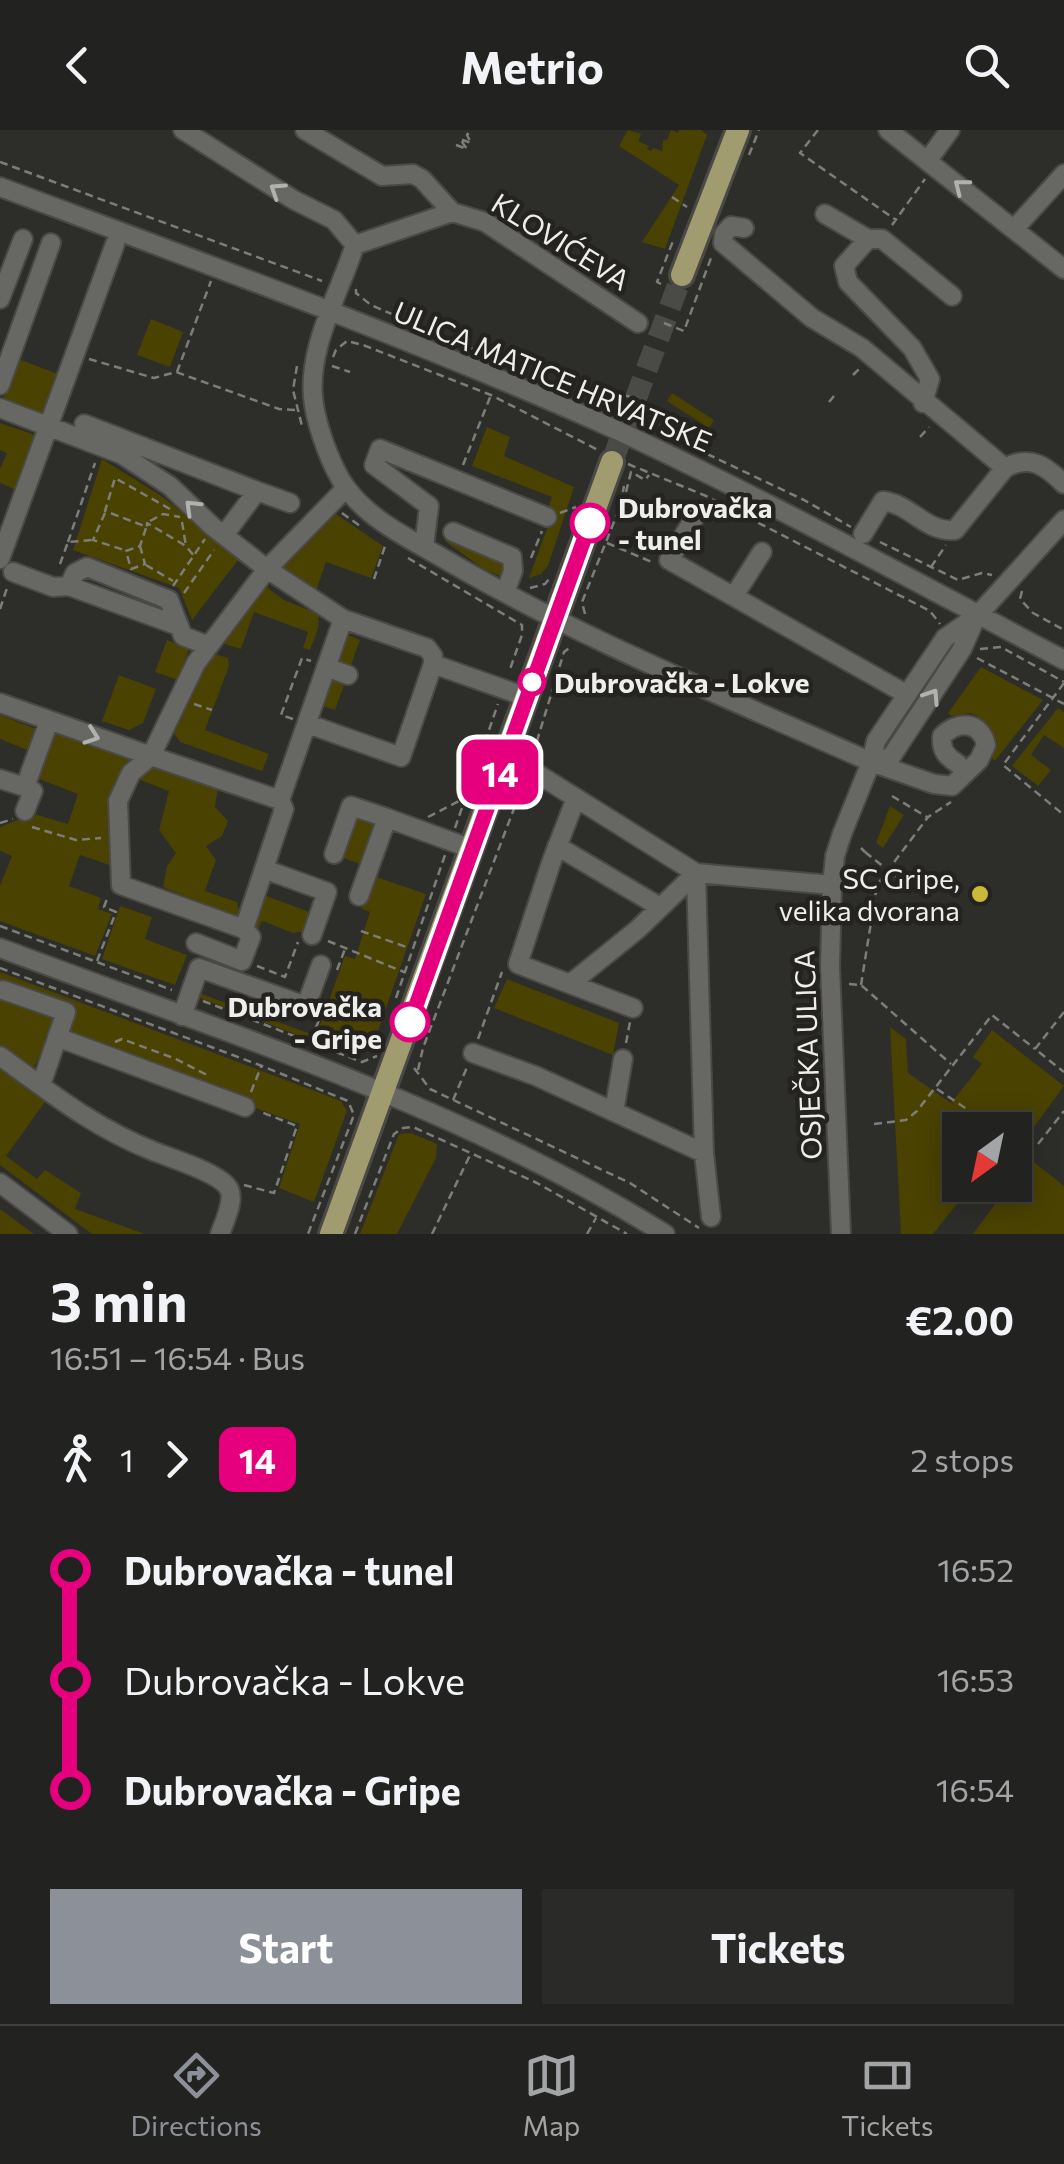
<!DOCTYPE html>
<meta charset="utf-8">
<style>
:root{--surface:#222220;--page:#2a2a29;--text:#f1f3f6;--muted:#a2a4a5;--line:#3f3f3e;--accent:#8c9099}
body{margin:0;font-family:Commissioner,sans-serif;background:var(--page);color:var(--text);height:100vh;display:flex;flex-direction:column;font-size:38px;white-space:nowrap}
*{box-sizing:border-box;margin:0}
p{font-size:32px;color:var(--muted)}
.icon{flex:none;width:55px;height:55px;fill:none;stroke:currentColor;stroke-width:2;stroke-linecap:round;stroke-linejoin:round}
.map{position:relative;height:1104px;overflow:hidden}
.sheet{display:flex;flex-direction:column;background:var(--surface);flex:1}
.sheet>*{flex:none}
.badge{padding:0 20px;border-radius:15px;font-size:35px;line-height:65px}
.needle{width:65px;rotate:213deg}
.fabs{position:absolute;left:942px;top:982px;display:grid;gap:20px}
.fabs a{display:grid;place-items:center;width:90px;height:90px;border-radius:0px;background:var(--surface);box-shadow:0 5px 25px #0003,0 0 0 2px var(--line);font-size:50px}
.map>.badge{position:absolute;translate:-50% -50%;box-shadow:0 0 0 5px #fff}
.legs{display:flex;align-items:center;gap:15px;height:110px;padding:0 50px;font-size:32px}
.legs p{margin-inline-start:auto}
.summary{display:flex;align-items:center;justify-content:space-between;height:170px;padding:0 50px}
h1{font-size:55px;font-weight:700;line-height:75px}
.action{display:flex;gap:20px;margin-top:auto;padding:20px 50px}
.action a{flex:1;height:115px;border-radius:0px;background:var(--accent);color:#fff;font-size:40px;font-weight:700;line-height:115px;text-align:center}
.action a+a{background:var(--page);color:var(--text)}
ul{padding:0 50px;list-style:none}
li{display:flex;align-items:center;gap:35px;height:110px;font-size:38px}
li i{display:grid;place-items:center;width:15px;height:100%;margin:0 12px;background:currentColor}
li i::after{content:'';width:25px;height:25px;margin:-12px;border:8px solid;border-radius:50%;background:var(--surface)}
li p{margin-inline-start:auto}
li:first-child i{background:linear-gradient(#0000 50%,currentColor 0)}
li:last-child i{background:linear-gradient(currentColor 50%,#0000 0)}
header{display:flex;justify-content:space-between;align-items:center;height:130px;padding:0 50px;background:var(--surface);font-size:45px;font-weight:700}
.menu{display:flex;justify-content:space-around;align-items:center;height:140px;border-top:2px solid var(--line);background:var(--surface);font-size:28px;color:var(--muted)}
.menu a{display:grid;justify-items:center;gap:5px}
.menu .on{color:var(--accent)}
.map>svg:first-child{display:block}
.green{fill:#494200}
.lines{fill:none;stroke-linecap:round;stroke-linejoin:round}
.major-tunnel{stroke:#4a4a47;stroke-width:22;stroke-dasharray:22 11;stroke-linecap:butt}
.minor-casing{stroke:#4a4946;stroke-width:22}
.major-casing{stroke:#4a4946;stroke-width:28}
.path{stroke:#7d7d7a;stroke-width:2.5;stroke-dasharray:8 5;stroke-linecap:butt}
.minor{stroke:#676763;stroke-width:18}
.major{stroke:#a19c70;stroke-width:22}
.path-bridge{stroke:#7d7d7a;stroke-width:2.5;stroke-dasharray:8 5;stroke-linecap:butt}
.oneway{stroke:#b1b1ae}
.line-1-casing{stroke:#fff;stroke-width:22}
.line-1{stroke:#e6007e;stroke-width:15}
.stop-1-dot{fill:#fff;stroke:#e6007e;stroke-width:5}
.poi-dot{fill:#caba3a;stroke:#242320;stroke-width:4}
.labels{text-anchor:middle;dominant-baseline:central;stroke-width:9;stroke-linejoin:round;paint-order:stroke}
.street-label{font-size:28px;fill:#eeeeec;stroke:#242320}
.stop-label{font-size:28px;font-weight:bold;fill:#eeeeec;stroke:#242320;text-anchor:start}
.poi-label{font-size:28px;fill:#eeeeec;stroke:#242320;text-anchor:end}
</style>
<header><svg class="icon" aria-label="back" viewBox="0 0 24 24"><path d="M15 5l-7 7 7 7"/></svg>Metrio<svg class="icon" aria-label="search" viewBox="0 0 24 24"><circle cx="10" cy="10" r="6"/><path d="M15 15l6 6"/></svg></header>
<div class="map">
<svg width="1064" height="1104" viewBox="0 0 1064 1104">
<rect width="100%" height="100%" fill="#2d2d2a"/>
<path class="green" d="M628 0 641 4 638 11 649 16 647 19 651 21 653 18 662 21 663 10H667L671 0 678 3 679 0H701L707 5 665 119 642 112 679 55 619 16Z
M151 189 183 202 170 237 137 225Z
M18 229 58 244 42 284 3 269Z
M672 263 714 290 709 298 667 271Z
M0 293 35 305 16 360 0 353V339L7 323 0 320Z
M487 297 510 307 504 326 574 357 548 436 541 444 529 448 548 396 542 393 552 367 472 336Z
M102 329 163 367 239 429 192 490 179 458 73 420Z
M336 384 383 416 371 448 326 432 316 461 282 439Z
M446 406 503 430 502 447 484 439 446 412Z
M264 455 284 470 319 484 318 499 310 520 303 518 308 502 254 482 241 519 224 514 221 507Z
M348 505 360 510 335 580 323 576Z
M167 510 189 519 178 550 155 542Z
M209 522 228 528 229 536 205 600 269 624 262 641 180 612 173 602 186 565Z
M981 537 1043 570 995 631 990 627C1001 606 991 593 971 583L951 586 948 583Z
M119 545 156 559 143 593 129 600 102 591Z
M1058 578 1064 582V618L1044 605 1031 625 1051 640 1038 656 1012 636Z
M0 585 41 601 32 622 0 609Z
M51 601 131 629 109 668 112 736 80 725 69 756 101 768 98 779 112 784 95 826 0 791V756L12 726 0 721V697L25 687 27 682 68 694 78 664 34 647Z
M154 633 218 657 215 677 228 691 222 706 206 716 216 730 205 761 237 772 241 791 163 757 167 736 176 723 159 700 169 661 138 649 140 641Z
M890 676 904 685 883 718 876 713Z
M352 681 381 692 366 736 338 726Z
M373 746 426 764 372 918 356 927 197 867 199 863 316 906 345 826 355 829 370 782 361 778Z
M261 764 312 783 306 801 293 803 262 791 257 802 251 790Z
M120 776 152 787 145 809 187 825 175 855 102 829Z
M0 842 341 971 347 981 314 1072 279 1058 300 994 57 907 47 908 25 958 45 972 6 1026 37 1049 45 1040 81 1063 75 1079 145 1104H92L0 1035Z
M507 849 619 893 613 925 494 878Z
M890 897 906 909 908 943 951 973 982 934 973 927 992 900 1064 956 1031 1001 1020 993 1014 1000H960V1055H972L933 1104H901Z
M411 1003 437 1014 436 1028 397 1104H360L399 1004Z
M1030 1029 1064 1056V1104H973L1009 1055H1015V1047Z
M0 1079 34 1104H0Z"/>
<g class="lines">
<path class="major-tunnel" d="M612 332 682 145"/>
<g class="minor-casing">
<path id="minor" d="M183 0 294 70 334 90 355 115C339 164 305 222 314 275 318 300 332 339 347 359 372 392 412 410 446 430 581 509 728 568 871 632L934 654 952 656 979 630 986 615C981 591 958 590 942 606 941 621 946 626 958 634
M305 0 382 46 413 44 422 49 452 82
M888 0 1064 139
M928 30 950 0
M0 57C201 132 403 205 599 292 757 364 910 449 1064 530
M825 84 868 109 844 136 848 152 912 218 930 249 923 273
M744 98 731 96 724 104 723 113 812 188 862 218 1005 338C1030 324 1046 336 1064 354
M1015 98 1064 44
M868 109H882L952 166
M355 115 452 82 485 92 638 193
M0 169 23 109
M0 255 51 113
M0 278 121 324 170 356 213 397 267 439 343 489 280 670 151 626 131 643 118 671 121 755 244 799 264 739
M84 294 257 361
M696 385 669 430 906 564
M453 402 512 427 513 441 505 463
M863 404 883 371C911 374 926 403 955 400L1005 338
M224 405 257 361 290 373
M424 417 429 376 374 335 380 319 547 387
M0 429 115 114
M13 442 53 457 69 456 179 496 183 506 209 516
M69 456 75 443 87 437 169 470 179 496
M734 466 762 422
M433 534 526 567
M326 537 348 545
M0 573 151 626 196 533 267 439 346 358
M308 594 401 627 433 534V526L427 518 343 489
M871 632 891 627 962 519 977 485
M528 638 696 743 832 755
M0 649 25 657 49 591
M576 668 551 733 518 834 570 854 638 799 696 743
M280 670 284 679 264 739 327 762 312 805
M25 681 33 661 25 657
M557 716 660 777
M334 724 351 676 387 688
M696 743 704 1023 711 1087
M359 766 387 688 472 719
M196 813 242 831 251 807 244 799
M0 818C226 903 459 976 665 1104
M570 854 633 878
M3 860 66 882 41 955
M182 886 199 838 306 876 321 835
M57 907 245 977
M473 923 536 946 704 1023
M0 926C51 963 93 997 153 1021 170 1028 221 1043 229 1059 235 1071 224 1092 220 1104
M614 982 623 929
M0 1053 68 1104
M841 1104 830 837 832 755 835 726 842 704 871 632 876 611 945 508 978 485 1064 390"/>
</g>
<g class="major-casing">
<path id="major" d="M682 145 738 0
M331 1104 612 332"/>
</g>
<path class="path" d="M818 0 800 23 896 90
M456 15 467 19 460 9 471 13 467 5 471 0
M749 25 759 0
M0 32 322 151
M672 67 687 77
M892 95 925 49
M661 154 657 152 673 111
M356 159V163L371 175 498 230
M664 193 684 201 711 128 710 124
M333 227 336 220 347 211 363 215 491 265 598 320
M89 229 154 248 176 242 279 279 296 280
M297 236 293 260 302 296
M332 236 350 242
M177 242 211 151
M853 245 860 238
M610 267 607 261 613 258 616 264 638 268
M829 272 834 266
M625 285 804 370 851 397
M920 307 929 297
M628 334 706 366 930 481 940 494
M463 335 491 265
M626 362 631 342 645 350 649 345
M170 379 115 348 105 381 147 397V393L186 416 194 426
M105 383 93 410 124 420
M342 383 360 396
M560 383 576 377
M150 391 163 384 180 387
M182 392 186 416
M68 412 95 333
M880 412 958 450 982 443 992 445
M607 413 654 433
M140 416 145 434 131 439 126 421 140 416 146 398
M408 428 522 495V505L509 542
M531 428 542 401
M60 434 68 412 93 410
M146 435 173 451
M931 437 946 415
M374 449 385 416
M173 456 205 409
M530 458 545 454 549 449
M1022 461 1020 469 1033 483 1064 500
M184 463 214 420
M0 479 7 458
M585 484 582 472 620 377 624 356
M980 519 1001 517 1064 552
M977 528 1064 574
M1064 553 1003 635 1064 685
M194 574 212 580
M293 589 281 585 302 528 311 531
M533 624 564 522 572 516
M892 666 927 687
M428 687 465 668
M0 693 13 689
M32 697 76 710 101 708
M455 698 498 574
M861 718 865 722
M0 796 172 860
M361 801 409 818
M328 811 404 842
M97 831 116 782 104 777 108 766
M257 836 285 847 298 812
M0 838 262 936 348 971 354 985 308 1104
M337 840 345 819
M849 854 861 855 951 934
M861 855 877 755 928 687 951 672
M396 868 445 725
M203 871 362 932 377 926
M1064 882 1035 919 1064 942
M478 909 502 842
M311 910 321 885
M115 912 122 909 176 929 207 945
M626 913 630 892
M414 938 430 959 630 1053 699 1098
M418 940 423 918 523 655
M937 959 989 994 1009 1000
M251 962 261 937
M453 970 468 935
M874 994 906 990 917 981 992 885 1035 919
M1015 1002 1027 1005
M1038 1014 1064 981
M244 1055 274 1063 297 996 261 982
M355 1104 394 1004 403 998 413 997 537 1053 627 1104
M432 1104 471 1023
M587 1104 596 1088"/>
<use href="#minor" class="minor"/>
<use href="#major" class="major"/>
<path class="path-bridge" d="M865 722 904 753"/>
</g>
<defs><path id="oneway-chevron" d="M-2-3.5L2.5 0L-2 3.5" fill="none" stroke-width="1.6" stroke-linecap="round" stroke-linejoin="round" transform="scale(2.5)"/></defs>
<g class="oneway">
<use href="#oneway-chevron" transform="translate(961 56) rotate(-142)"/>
<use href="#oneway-chevron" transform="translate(277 60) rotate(-147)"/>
<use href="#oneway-chevron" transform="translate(192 377) rotate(-136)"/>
<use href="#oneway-chevron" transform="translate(932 566) rotate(-57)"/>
<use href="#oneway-chevron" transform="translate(92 606) rotate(19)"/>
</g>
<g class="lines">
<g class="line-1-casing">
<path id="line-1" d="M410 892 590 393"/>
</g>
<use href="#line-1" class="line-1"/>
</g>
<g class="stop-1-dot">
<circle cx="590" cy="393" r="18"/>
<circle cx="532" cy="552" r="12"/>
<circle cx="410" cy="892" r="18"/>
</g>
<circle class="poi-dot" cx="980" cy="764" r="10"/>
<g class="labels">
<g class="street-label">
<text transform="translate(561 111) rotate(32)">KLOVIĆEVA</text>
<text transform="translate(553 246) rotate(23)">ULICA MATICE HRVATSKE</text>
<text transform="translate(807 925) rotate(-92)">OSJEČKA ULICA</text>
</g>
<g class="stop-label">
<text x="618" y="377">Dubrovačka<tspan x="618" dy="32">- tunel</tspan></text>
<text x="554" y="552">Dubrovačka - Lokve</text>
<text x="382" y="876" text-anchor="end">Dubrovačka<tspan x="382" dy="32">- Gripe</tspan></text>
</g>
<g class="poi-label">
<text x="960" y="748">SC Gripe,<tspan x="960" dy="32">velika dvorana</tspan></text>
</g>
</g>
</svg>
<div class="fabs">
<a><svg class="needle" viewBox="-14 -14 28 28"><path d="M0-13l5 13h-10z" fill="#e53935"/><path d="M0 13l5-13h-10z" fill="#a2a4a5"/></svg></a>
</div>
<b class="badge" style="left:500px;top:642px;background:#e6007e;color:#fff">14</b>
</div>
<section class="sheet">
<div class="summary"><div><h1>3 min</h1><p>16:51 – 16:54 · Bus</p></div><b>€2.00</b></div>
<div class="legs"><svg class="icon" aria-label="walk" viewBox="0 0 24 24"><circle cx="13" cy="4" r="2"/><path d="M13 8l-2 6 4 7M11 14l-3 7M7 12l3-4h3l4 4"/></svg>1<svg class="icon" aria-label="forward" viewBox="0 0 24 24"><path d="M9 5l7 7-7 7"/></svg><b class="badge" style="background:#e6007e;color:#fff">14</b><p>2 stops</p></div>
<ul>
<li><i style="color:#e6007e"></i><b>Dubrovačka - tunel</b><p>16:52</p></li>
<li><i style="color:#e6007e"></i><span>Dubrovačka - Lokve</span><p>16:53</p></li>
<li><i style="color:#e6007e"></i><b>Dubrovačka - Gripe</b><p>16:54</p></li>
</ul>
<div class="action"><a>Start</a><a>Tickets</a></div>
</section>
<nav class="menu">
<a class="on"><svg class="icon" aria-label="directions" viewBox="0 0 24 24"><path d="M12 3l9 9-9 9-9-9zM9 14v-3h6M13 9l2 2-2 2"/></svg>Directions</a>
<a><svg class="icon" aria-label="map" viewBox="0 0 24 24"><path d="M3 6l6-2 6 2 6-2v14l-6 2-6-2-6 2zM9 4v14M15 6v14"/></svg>Map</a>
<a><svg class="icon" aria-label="tickets" viewBox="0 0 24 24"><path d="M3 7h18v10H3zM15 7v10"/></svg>Tickets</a>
</nav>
